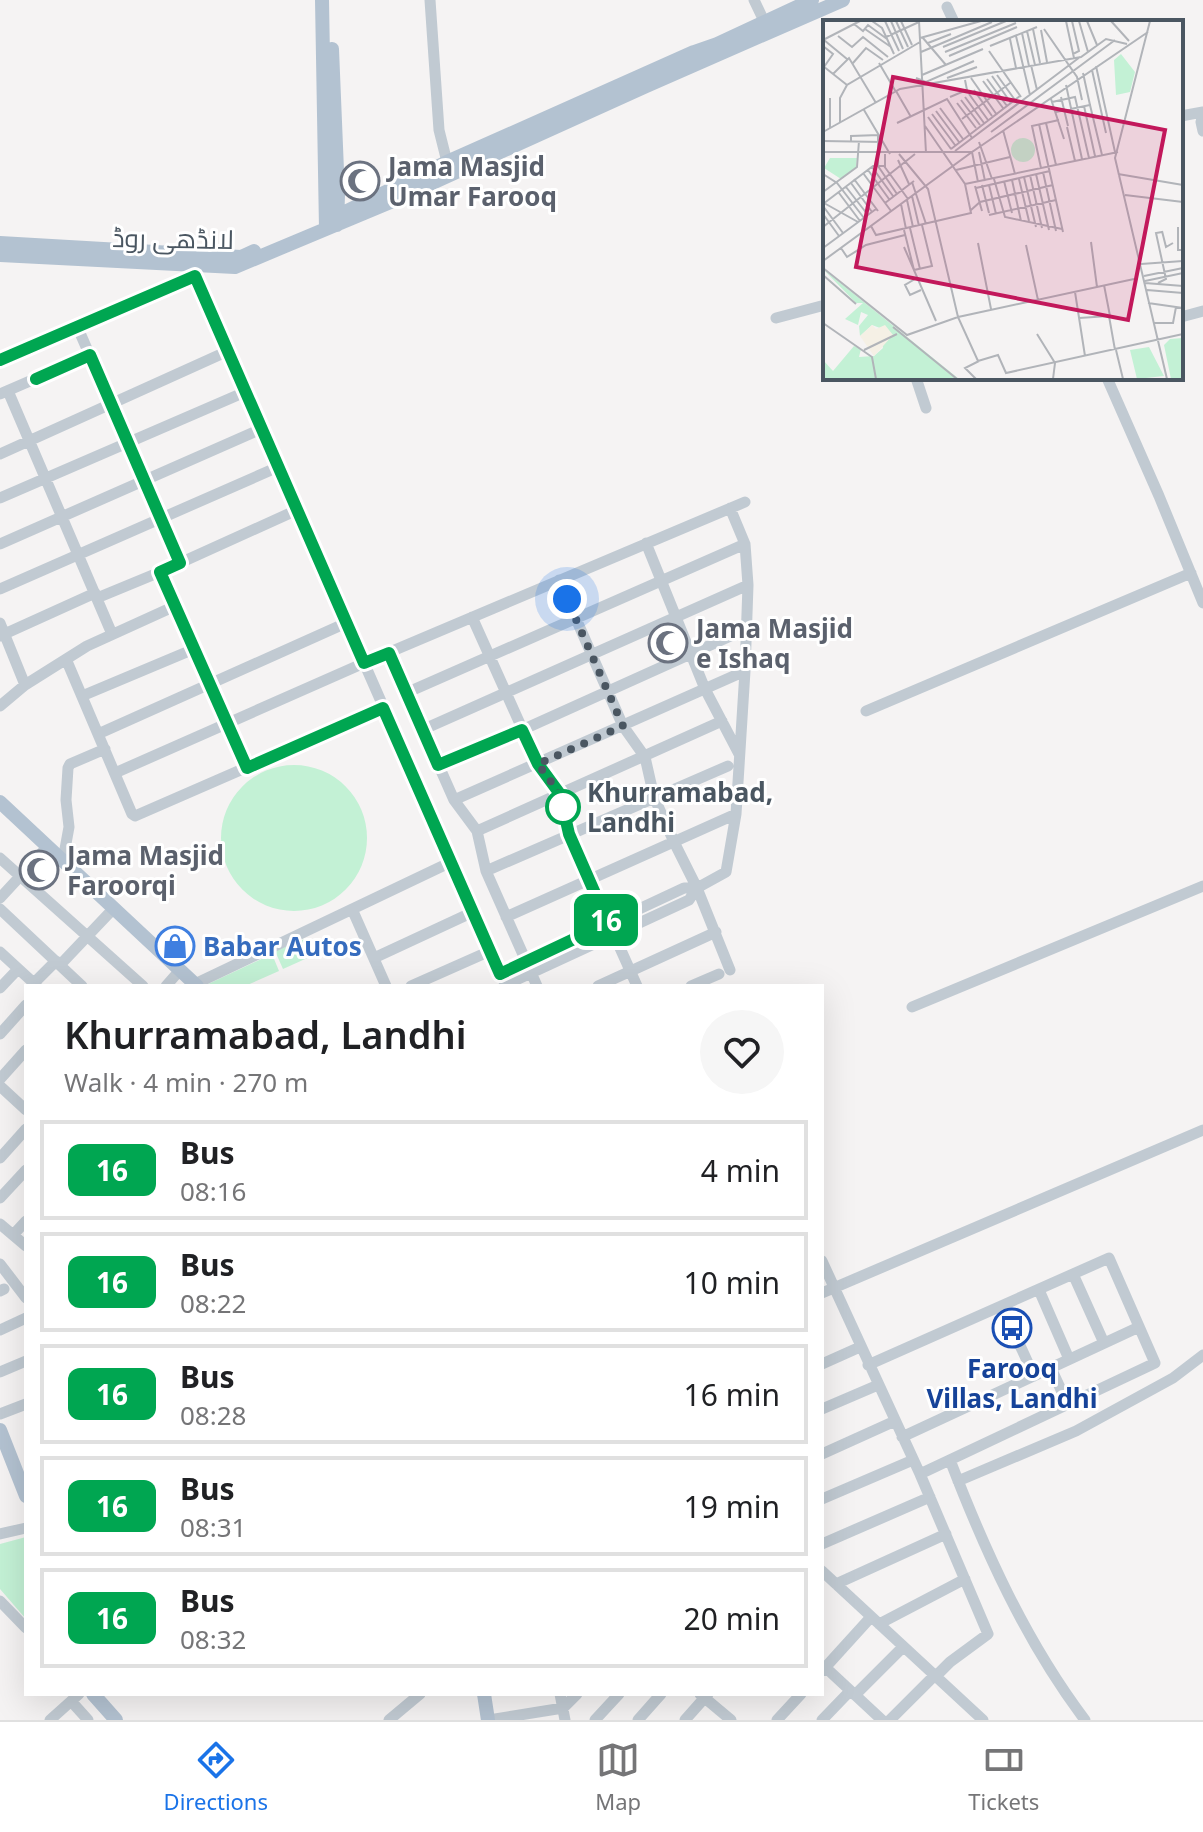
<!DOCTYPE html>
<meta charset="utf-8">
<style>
:root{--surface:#fff;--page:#f6f6f6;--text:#202124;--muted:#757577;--line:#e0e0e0;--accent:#1a73e8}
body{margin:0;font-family:"Noto Sans",Cairo,sans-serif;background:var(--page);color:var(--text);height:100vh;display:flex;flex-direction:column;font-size:30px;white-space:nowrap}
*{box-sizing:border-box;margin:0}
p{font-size:26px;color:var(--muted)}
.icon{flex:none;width:44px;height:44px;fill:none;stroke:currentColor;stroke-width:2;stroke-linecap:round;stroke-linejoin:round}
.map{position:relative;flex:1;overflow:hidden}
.details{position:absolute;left:24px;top:984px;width:800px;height:712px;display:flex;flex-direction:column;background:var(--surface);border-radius:0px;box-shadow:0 8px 32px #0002}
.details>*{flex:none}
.badge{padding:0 16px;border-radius:12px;font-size:28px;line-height:52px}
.you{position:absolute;width:40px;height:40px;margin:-20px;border:6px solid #fff;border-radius:50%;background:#1a73e8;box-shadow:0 0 0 12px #1a73e833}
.map>.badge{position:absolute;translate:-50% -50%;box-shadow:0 0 0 4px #fff}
.round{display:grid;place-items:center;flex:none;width:84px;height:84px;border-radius:42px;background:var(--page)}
.headline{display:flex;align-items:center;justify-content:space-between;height:136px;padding:0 40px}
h1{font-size:38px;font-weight:600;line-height:60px}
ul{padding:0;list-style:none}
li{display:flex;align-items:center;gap:24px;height:100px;margin:0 16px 12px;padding:0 24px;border:4px solid var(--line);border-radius:0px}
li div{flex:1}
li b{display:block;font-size:30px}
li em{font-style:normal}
li .badge{min-width:88px;font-weight:700;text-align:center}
.tabs{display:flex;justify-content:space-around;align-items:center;height:112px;border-top:2px solid var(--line);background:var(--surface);font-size:22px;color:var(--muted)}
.tabs a{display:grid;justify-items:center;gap:4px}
.tabs .current{color:var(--accent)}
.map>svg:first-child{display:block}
.green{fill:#c3f1d5}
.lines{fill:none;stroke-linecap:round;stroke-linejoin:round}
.minor{stroke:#c1cad2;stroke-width:11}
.major{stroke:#b3c2d1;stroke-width:14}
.line-casing{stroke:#fff;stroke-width:18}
.line{stroke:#00a651;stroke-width:12}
.walk{stroke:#4a5661;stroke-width:8;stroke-dasharray:0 14.4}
.stop-dot{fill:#fff;stroke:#00a651;stroke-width:4}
.labels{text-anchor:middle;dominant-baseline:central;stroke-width:6;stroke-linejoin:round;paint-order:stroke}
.worship-label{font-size:26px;font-weight:bold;fill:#5b616d;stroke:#fff;text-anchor:start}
.street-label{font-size:26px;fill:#4a5661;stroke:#fff}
.stop-label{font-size:26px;font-weight:bold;fill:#4a5661;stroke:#fff;text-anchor:start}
.shop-label{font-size:26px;font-weight:bold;fill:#366cbe;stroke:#fff;text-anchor:start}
.transit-label{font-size:26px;font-weight:bold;fill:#164399;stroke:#fff}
.inset-road{fill:none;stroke:#b1b4b9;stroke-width:2}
.view{fill:#c2185b;fill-opacity:0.15;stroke:#c2185b;stroke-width:4}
.inset-edge{fill:none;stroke:#4a5661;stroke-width:4}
</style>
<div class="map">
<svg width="1203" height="1720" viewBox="0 0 1203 1720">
<rect width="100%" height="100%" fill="#f5f3f3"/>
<path class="green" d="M221 838a73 73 0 1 1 146 0a73 73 0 1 1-146 0Z
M307 938 314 955 283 969 275 951Z
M272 954 279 971 245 986 206 985Z
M26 1537V1619L0 1589V1544Z"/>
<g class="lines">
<path class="minor" d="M430 0 439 130 447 162
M754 0 764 21
M947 7 954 22
M1203 114 1201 122 1203 131
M1181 116 1203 112
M190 261V265L203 296 506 986
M1181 317 1203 311
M776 318 825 305
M77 326 180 563
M0 360 195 276
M916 378 926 408
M1107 378 1159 496 1203 603
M8 391 112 634
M0 394 90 355
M0 454 228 351
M0 498 245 392
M646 543 705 689 739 754
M0 544 261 429
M160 572 247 768
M559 580 623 726 645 757 654 797 674 842 697 888 730 970
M0 589 278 467
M97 598 160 572 297 510
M472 617 538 764 560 794 569 834 637 986
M0 623 25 685
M0 636 95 593
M389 653 454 800 477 831 486 871 537 986
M66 659 132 814 135 816 383 708
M406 693 745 544
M82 696 194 649
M0 706 25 685 87 646 175 606
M866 711 1191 573
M422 730 748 585
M98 734 346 623
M438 765 522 730 746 629
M115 773 364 663 745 502
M454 800 745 671
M477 831 722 721
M0 858 143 986
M63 860 69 827 66 800 68 768 70 764 105 749
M486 871 728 766
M0 898 48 846
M0 909 82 986
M352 909 386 986
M506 917 736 814
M0 952 37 986
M374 958 473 912
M60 965 114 908
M500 974 684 888H697L726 872 736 814 745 671 748 585 745 544 730 508
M34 983 56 961
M195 984 451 862
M505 985 689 900 697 888
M166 986 180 970
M411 986 490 951
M598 986 716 932
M691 986 719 974
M0 988 18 969
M912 1007 1203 886
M0 1034 26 1005
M0 1079 26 1050
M0 1086 26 1110
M0 1158 26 1129
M0 1198 26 1170
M0 1224 26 1246
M13 1235 26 1221
M822 1261 920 1474 988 1634 950 1662 936 1676
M0 1264 26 1298
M1073 1274 1104 1343
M1039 1290 1069 1359
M0 1291 4 1289
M822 1293 1203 1130
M1002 1306 1034 1376
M0 1330 26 1318
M822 1364 860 1347
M868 1365 1109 1258 1155 1363 920 1474
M1051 1368 1068 1405
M0 1372 26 1361
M822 1409 878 1385
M0 1414 26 1404
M902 1437 1139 1327
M822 1454 895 1421
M950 1460C985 1551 1026 1642 1085 1720
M958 1481 1076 1431 1173 1378 1203 1355
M822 1499 913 1460
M0 1534 26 1528
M822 1544 930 1497
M822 1571 983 1720
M836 1584 946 1534
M0 1601 26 1628
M879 1624 965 1579
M825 1667 882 1720
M822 1671 871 1617
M560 1694 565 1720
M700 1694 731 1720
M855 1695 903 1647
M71 1701 88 1720
M50 1720 79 1694
M389 1720 420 1694
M489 1720 563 1708 577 1694
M595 1720 619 1694
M638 1720 661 1694
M685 1720 708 1694
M777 1720 801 1694
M822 1720 850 1691
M890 1720 935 1675"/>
<path class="major" d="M322 0 326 229
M332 49 338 195 337 225
M347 211 447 162 694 52 717 44 812 0
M0 243 241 257 254 251
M0 255 235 267 388 203 646 86 843 0
M0 802 197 986
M0 1430 26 1496
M93 1694 116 1720
M484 1694 488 1720"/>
</g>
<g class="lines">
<g class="line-casing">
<path id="line" d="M0 360 195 276 364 663 389 653 438 765 522 730 538 764 560 794 569 834 608 923 500 974 383 708 247 768 160 572 180 563 90 355 36 379"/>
</g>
<use href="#line" class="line"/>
<path class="walk" d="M563 807 564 814 560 794 538 764 623 726 567 599"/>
</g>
<defs>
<g id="mosque-ring" transform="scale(2)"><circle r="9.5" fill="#fff" stroke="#6b7280" stroke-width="1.5"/><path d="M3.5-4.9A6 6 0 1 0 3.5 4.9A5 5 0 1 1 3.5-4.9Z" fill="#6b7280"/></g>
<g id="shop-ring" transform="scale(2)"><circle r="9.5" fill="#fff" stroke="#3f7fe0" stroke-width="1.5"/><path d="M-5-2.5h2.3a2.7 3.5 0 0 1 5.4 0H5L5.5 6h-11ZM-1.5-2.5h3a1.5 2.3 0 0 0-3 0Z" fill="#3f7fe0"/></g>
<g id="bus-ring" transform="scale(2)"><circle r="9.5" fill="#fff" stroke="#1a4fb4" stroke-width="1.5"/><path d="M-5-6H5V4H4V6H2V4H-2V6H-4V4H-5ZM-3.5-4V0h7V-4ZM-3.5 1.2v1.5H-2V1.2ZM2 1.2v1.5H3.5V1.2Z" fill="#1a4fb4"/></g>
</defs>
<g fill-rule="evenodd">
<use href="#mosque-ring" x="360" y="181"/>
<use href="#mosque-ring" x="668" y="643"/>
<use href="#mosque-ring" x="39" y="870"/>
<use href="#shop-ring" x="175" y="946"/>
<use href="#bus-ring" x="1012" y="1328"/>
</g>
<circle class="stop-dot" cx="563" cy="807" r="16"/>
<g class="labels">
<g class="worship-label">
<text x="388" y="166">Jama Masjid<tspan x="388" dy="30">Umar Farooq</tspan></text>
<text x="696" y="628">Jama Masjid<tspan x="696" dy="30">e Ishaq</tspan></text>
<text x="67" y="855">Jama Masjid<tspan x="67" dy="30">Faroorqi</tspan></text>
</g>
<g class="street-label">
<text transform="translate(173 238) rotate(1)">لانڈھی روڈ</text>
</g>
<g class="stop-label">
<text x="587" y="792">Khurramabad,<tspan x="587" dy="30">Landhi</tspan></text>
</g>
<g class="shop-label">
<text x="203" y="946">Babar Autos</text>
</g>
<g class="transit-label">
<text x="1012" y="1368">Farooq<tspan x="1012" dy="30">Villas, Landhi</tspan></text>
</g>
</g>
<g transform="translate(823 20)">
<rect width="360" height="360" fill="#f5f3f3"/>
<path d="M298 34 312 52 307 72 293 75 291 40ZM188 130a12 12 0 1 1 24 0a12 12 0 1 1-24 0ZM7 138H34L33 147 18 159 1 148ZM0 249 136 359H0V340L10 351 31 326 38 329 36 337 51 336 60 328 57 308 49 305 37 316 36 306 45 295 38 292 35 305 22 299 40 283H33ZM360 318V359H348L341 325 347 319ZM326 327 341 356 314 359 307 330Z" fill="#c3f1d5"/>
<path d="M49 305 53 309 62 305 70 315 51 336 37 316Z" fill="#f5f0e5"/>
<path class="inset-road" d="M49 1 59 8 71 34M62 1 76 31M68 1 80 29M73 1 85 27M78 1 89 25M96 1 103 133M243 1 251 38M249 1 256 31 250 34M256 1 265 32M264 1 274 25M288 1 306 21M327 1 292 138 344 359M31 4 40 11 45 5 64 19M42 9 68 27M210 9 217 43M221 9 254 57 259 80M218 10 224 42M204 11 212 45M199 13 206 46M15 16 29 27 40 17 65 37M193 16 207 75M63 17 96 2M97 18 158 1M100 18 123 45M2 19 37 1M187 19 193 48M1 20 24 39M105 23 128 14M0 26 10 34 1 47M167 26 214 7M120 27 183 1M166 31 198 77M98 32 169 2M122 32 193 3M126 36 194 7M30 43 43 28 60 40M56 43 73 72M208 45 214 70M0 46 24 65M273 46 292 132M269 50 283 113M10 54 26 38 53 83M99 55 160 29M174 55 192 80M169 56 188 83M93 58 103 62 151 41M124 58 154 47M148 58 174 95M164 59 184 86M160 61 180 88M243 65 259 139M151 70 169 96M73 71 88 97M146 74 165 100M127 77 144 70 142 60M142 77 161 103M238 77 245 106M7 78V108M228 79 241 119M138 80 157 105M229 82 252 77 266 138M134 83 153 108M267 85 279 135M261 86 272 136M117 88 140 119M41 90 67 134M113 91 136 122M233 92 267 85 260 53M109 94 132 125M105 97 128 129M139 99 187 63M17 102V78L24 65 97 22M74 103 124 79 149 118M223 103 233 145M216 104 240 212M244 107 252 141M180 110 192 154M0 112 77 69 258 37 283 19 304 24M168 112 292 20M55 115V146L74 174M0 121 60 122M28 121V116L56 115M156 122 169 159M128 129 197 76M132 131 257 37M0 132H149L325 12M156 132 162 161M76 134 105 169 135 297 311 259M75 140 86 164M61 146 85 179M49 147 70 176M218 148 209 106 236 100M45 150 66 179M133 150 187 137M220 152 233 211M40 153 68 191M0 154 14 163 41 198M213 154 226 210M295 154 360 165M207 155 219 208M201 157 213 207M31 159 55 191M171 159 182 197 239 209M196 159 206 201M189 160 198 201M181 161 189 193M89 162 103 204M28 163 49 192M142 164 295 132M159 165 166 193M166 165 173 194M152 166 159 191M23 167 45 195M153 168 227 151M0 172 34 147 36 121M16 173 37 201M302 175 360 182M89 176 96 206M84 180 90 207M1 183 35 202M62 183 91 161M0 184 50 146H62V134M78 184 83 209M0 186 20 213M148 190 157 182 230 165M0 194 16 216M166 195 233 180M48 206 53 215 148 193 142 164 102 106M0 207 92 134M355 207V230H360M87 208 97 249M81 210 91 250 109 246 99 205M339 211 343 227 350 223M268 222 274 267M155 223 168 289M203 225 215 280M81 227 113 301M0 228 53 189M18 228 24 237 43 225 82 215M0 241 149 132 155 162M318 244 360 241M0 248 84 315 135 297 155 341 175 335 183 353 360 314M0 255 33 284M321 256 360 248M92 259 82 265 87 275 98 270M322 261 360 253M322 263 360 266M335 263 343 259 333 213 339 212M281 265 287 296M324 270 360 273M252 272 262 336M325 283 360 288M256 298 286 296 292 330M0 303 49 337 53 359M331 303H350L353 287M70 307 134 359M214 314 232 343 230 359M41 330 74 314M293 330 300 359M153 359 142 348 156 341"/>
<path class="view" d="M70 57 342 110 305 300 33 247Z"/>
<rect width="360" height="360" class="inset-edge"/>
</g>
</svg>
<div class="you" style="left:567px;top:599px"></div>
<b class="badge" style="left:606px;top:920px;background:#00a651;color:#fff">16</b>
<section class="details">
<div class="headline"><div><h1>Khurramabad, Landhi</h1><p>Walk · 4 min · 270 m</p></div><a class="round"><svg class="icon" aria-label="heart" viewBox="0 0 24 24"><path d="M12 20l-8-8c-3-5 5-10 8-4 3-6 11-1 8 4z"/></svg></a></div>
<ul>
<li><span class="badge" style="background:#00a651;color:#fff">16</span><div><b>Bus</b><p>08:16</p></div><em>4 min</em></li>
<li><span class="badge" style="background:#00a651;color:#fff">16</span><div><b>Bus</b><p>08:22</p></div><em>10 min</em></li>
<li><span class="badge" style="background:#00a651;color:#fff">16</span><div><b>Bus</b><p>08:28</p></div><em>16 min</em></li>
<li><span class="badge" style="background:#00a651;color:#fff">16</span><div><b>Bus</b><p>08:31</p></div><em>19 min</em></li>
<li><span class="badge" style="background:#00a651;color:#fff">16</span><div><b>Bus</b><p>08:32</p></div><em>20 min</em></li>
</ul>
</section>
</div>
<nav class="tabs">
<a class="current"><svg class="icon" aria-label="directions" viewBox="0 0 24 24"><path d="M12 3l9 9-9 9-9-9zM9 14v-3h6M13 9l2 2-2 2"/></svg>Directions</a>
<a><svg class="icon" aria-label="map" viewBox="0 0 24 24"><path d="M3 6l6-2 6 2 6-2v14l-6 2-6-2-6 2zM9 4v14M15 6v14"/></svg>Map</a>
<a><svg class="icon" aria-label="tickets" viewBox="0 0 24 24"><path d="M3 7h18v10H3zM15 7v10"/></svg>Tickets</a>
</nav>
